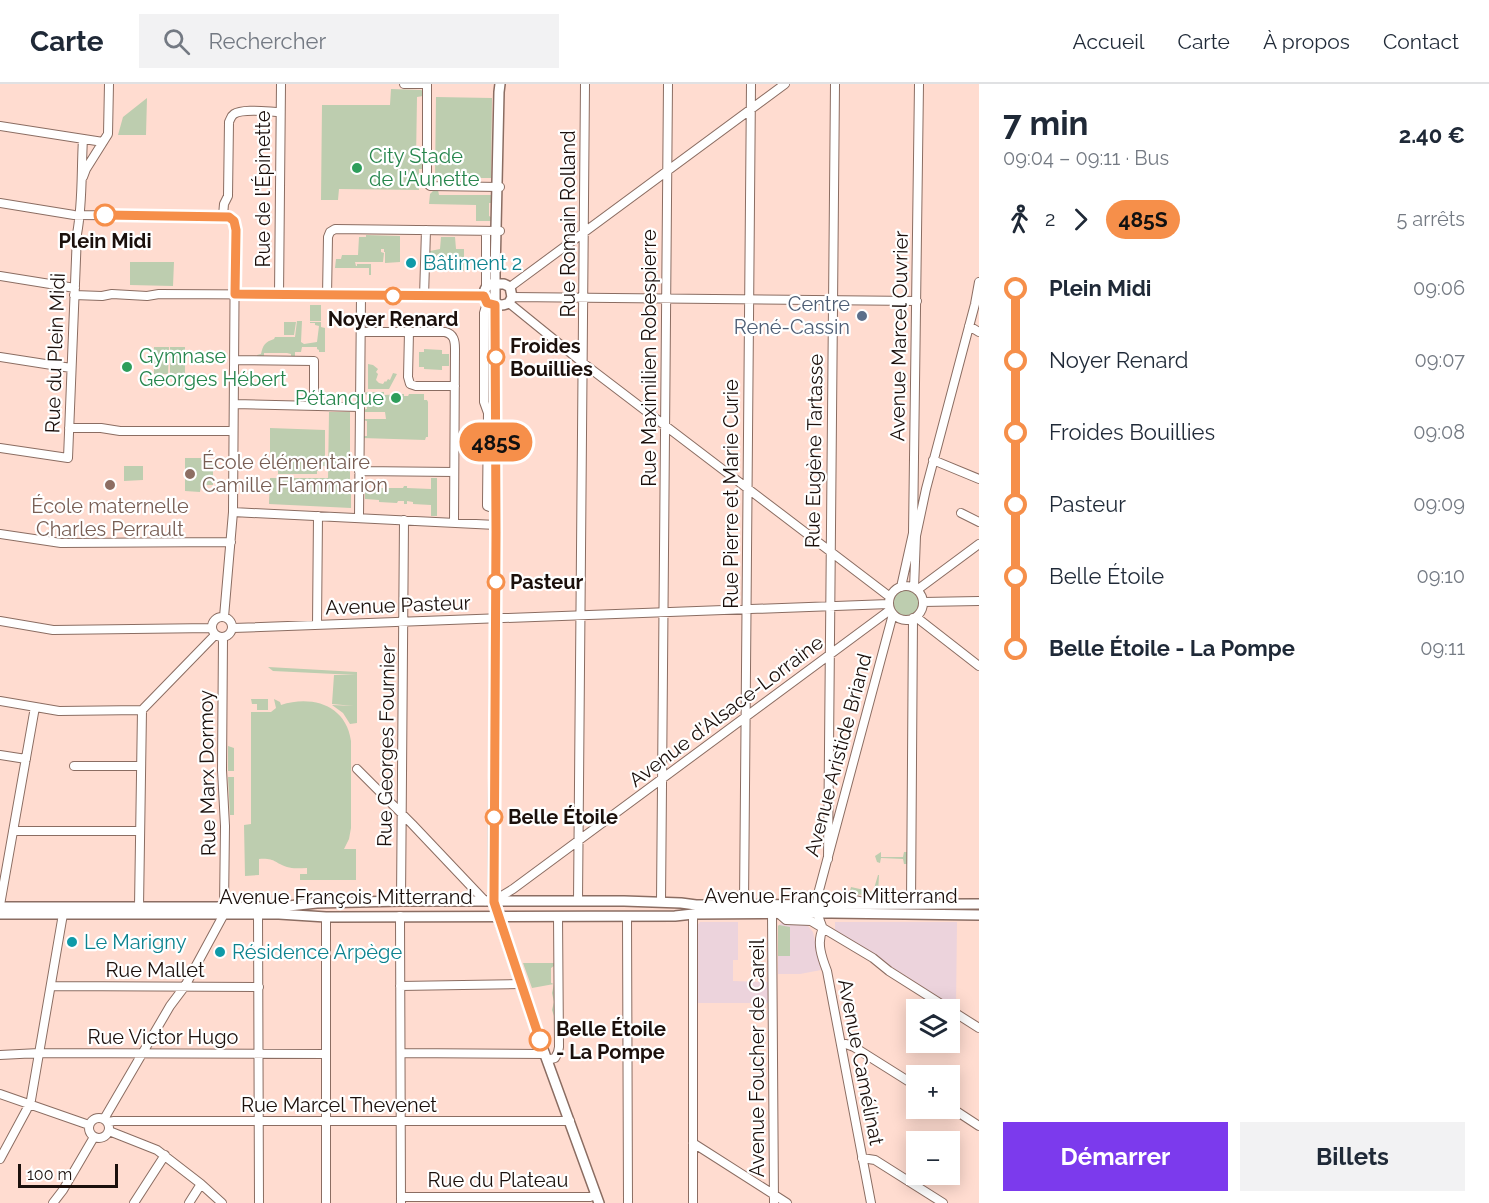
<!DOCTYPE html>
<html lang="fr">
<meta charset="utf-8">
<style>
:root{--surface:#fff;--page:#f2f2f3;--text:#1f2937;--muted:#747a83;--line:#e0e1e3;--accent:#7c3aed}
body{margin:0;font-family:Raleway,sans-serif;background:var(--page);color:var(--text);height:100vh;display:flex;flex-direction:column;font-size:22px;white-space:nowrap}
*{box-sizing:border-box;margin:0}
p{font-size:20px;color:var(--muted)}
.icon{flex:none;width:33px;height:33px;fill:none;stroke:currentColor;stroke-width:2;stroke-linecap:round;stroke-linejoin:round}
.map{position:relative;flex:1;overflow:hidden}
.sheet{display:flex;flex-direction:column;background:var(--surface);width:510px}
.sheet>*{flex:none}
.badge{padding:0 12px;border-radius:20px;font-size:21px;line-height:39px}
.tools{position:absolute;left:906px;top:915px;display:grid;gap:12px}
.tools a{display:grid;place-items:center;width:54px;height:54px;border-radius:0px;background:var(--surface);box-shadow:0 3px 15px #0003;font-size:30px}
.scale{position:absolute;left:18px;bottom:15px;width:100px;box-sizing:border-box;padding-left:6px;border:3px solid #1b100c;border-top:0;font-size:16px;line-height:21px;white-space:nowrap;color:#1b100c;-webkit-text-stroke:4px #fff;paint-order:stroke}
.map>.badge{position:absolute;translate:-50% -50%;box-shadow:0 0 0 3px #fff}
.legs{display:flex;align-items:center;gap:9px;height:66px;padding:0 24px;font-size:20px}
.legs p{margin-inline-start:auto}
.headline{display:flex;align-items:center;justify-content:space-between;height:102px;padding:0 24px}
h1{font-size:33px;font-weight:700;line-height:45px}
.button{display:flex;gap:12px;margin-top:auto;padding:12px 24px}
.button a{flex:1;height:69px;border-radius:0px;background:var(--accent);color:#fff;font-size:24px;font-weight:700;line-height:69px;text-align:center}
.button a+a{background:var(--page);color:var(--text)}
ul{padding:0 24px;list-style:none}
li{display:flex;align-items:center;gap:21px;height:72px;font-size:22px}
li i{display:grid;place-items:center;width:9px;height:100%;margin:0 8px;background:currentColor}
li i::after{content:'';width:15px;height:15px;margin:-8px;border:4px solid;border-radius:50%;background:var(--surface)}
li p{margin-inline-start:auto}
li:first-child i{background:linear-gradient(#0000 50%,currentColor 0)}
li:last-child i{background:linear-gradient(currentColor 50%,#0000 0)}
header{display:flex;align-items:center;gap:36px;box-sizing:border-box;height:84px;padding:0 30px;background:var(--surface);border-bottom:2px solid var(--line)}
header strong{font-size:28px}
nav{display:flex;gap:33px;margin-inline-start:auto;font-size:21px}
.search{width:420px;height:54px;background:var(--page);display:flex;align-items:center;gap:15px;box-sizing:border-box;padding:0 21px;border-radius:0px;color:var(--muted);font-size:22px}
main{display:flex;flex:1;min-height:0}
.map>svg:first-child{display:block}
.commercial{fill:#ecd3dc}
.green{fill:#bdcdaf}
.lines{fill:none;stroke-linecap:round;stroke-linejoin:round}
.minor-casing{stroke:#8b6d62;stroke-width:10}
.major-casing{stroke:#8b6d62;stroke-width:12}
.minor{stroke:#fff;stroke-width:8}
.major{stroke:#fff;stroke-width:9}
.line-1-casing{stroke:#fff;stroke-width:14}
.line-1{stroke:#f68f4a;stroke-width:9}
.leisure-dot{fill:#2e9e5b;stroke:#fff;stroke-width:2}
.stop-1-dot{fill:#fff;stroke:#f68f4a;stroke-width:3}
.culture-dot{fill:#0f9aa8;stroke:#fff;stroke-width:2}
.service-dot{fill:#5c6f8a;stroke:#fff;stroke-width:2}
.education-dot{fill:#8d6e63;stroke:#fff;stroke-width:2}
.labels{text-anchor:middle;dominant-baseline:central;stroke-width:4.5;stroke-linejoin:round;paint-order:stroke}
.leisure-label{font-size:20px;fill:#27864d;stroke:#fff;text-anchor:start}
.street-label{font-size:20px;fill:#1b100c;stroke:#fff}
.stop-label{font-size:20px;font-weight:bold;fill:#1b100c;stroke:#fff;text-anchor:start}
.culture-label{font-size:20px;fill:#0d838f;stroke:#fff;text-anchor:start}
.service-label{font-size:20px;fill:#4e5e75;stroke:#fff;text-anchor:end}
.education-label{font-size:20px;fill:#785e54;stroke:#fff;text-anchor:start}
</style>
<header>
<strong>Carte</strong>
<div class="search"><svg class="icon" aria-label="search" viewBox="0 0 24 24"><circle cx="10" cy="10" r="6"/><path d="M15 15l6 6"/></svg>Rechercher</div>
<nav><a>Accueil</a><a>Carte</a><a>À propos</a><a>Contact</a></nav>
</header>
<main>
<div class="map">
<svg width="979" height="1119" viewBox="0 0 979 1119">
<rect width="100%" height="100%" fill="#ffdcd0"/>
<path class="commercial" d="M700 838H738V876H733V897L768 898V919H698L697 842Z
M782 838 802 839 808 842 813 848 821 886 800 890H778V842Z
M835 838H957L956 924 835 847Z"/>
<path class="green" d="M391 5 421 6 423 7V12L417 13 416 76 423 77V85H419V106L339 105 338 116H321L322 21H390Z
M436 13 492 14 491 94H435Z
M147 14 146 51H118L123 33Z
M434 106H438L439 111H491V119H489V132L491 133V137H476V121L429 120 430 110Z
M366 151 400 152V178L385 179V168H384V165H381V168L384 169 383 178H355L356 182H357V180H371V191H369V184H335L336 175H341L342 171H358L359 153H366Z
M441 153H455L456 165H464V187H456V172H430V167L440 165Z
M130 178H174L173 202 130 201Z
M310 221H321V237H310Z
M297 237H302L301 258 304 260 317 258 319 242 315 241V239H310V238H321V243L325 244V268H319V266L317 265V263H302L301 268H295V273H300L291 274V270L287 269H264V274H258L257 271 261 270C263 261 265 258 274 255L275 253H295Z
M284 238H296L294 251H284Z
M154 263H169L168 290H154Z
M170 263H185V290H170Z
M424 265 442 266V270H449V282H442V286L424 285V283H419V268H424Z
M368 280 373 281 378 285 376 288 378 290 376 296 379 299 383 300 385 297 386 298 388 295 390 296 393 289 397 290 389 305H368Z
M367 308H384V311L404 310V312H408L409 310H424V316H427L428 318V353H426L425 356 362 354V352H367V337L362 336V335H386L385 328H363L362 326 367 325V311L365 310V309Z
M329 328H350V400H351V424L269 420 270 394H328Z
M270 344 325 346V382H321V387H317V390H278V386H274V382H270Z
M185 374H201V376H213V401H201L200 408 185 407Z
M124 382H143V396L124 397Z
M431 394H437V432H431V421L413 420V418L407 417V420H404V417H398L397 419 379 418V416L365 415V406H379V404H403L404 402H407V404L431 405Z
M893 519a13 13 0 1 1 26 0a13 13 0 1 1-26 0Z
M268 583 357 588V639L350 640 343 629 332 621 354 622 332 620 334 591H356L273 587Z
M251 615H268V626H257V620H252Z
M274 615 280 618 281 621C312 611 346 621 351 657V744L349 755 344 765H356V796H300V790H307V784C300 784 293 785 287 783 274 779 276 774 259 775V791L245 792 244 741 251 740V628H271L276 624Z
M228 662 234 664V687H228Z
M228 693H234V731H230Z
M881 768V773H903L904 768H908V780H904L903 775 881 774 880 779 877 778 875 772Z
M878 791H879L878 810 849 811 851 803 873 808Z
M779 841 790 843V872H778V842Z
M523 879H554V882L551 884V899L554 900V932L552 926 554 918 552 909 554 900 532 904Z"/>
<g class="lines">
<g class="minor-casing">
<path id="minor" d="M404 0H426
M427 0V99L430 102 500 103
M0 42 103 58
M83 93 86 85 108 50 109 0
M0 119 74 131 223 132C232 132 235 137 235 146L233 428 224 533
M223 132 224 120 228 112 229 38C231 34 231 32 234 30 243 24 270 28 280 28
M0 192 75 204
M486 203V148
M510 203 785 0
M74 211 102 212 112 210 147 212 159 210 485 212
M279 211 281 0
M327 212 328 153 330 148 335 145 500 147
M424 213 426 146
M512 213 917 217
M487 219 484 229V318L488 329 487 418V422L495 425
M509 219 583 279 890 513
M969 242 979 248
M361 248H445C454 250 455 257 455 265L454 439
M409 248 408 293 410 300 416 302H455
M0 273 71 284
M234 276 314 277V321
M234 320 360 323
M69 344H101L120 347H233
M0 364 68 374 77 150C83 118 81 87 83 55
M933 376 979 395
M359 387 454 388
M233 428 496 441
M961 429 979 438
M359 433 361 212
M0 450 61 459 231 458
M889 519a17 17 0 1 1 34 0a17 17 0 1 1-34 0Z
M901 503 913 449 919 0
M914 504 916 452 926 405 975 220 979 198
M917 506 979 460
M923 518 979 517
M212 543a10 10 0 1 1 20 0a10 10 0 1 1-20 0Z
M916 533 979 582
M0 537 53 546 212 544
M317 541 318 432
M233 544 889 520
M223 554 222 686 225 742 224 823
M0 617 59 627 142 626
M0 671 26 675
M74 682H141
M357 685 412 740 485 817
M13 747H140
M828 775 835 0
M818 810C832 816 848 813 863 818
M495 816 513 805 890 526
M401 817 404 436
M578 817 585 0
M661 818 668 0
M744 820 751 0
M911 820 913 534
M0 821 35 623
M139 823 142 626 215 551
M772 829 774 1119
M778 829 786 836 811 837 873 874 889 887 979 944
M258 830 259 1119
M693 830V1119
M400 832 401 1119
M627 832 628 1119
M326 833V1119
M823 845 817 829 818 810 893 530
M823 845C816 858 822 874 827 887L871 1119
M51 902 259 903
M400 902 521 900
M841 961 846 960 854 963 916 1002
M401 969 545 970
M0 971 39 969 326 970
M547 976 555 974 558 968 559 963 558 832
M0 1010 89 1041
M950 1023 979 1042
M89 1044a10 10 0 1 1 20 0a10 10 0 1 1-20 0Z
M104 1035 170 922 185 902 224 830
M108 1038 114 1037H570
M109 1047 157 1066 201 1100 222 1119
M693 1059 787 1119
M862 1074 875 1076 943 1119
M0 1075 27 1025 31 1016 63 830
M401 1113H590L596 1111
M53 1119 63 1106 94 1053
M134 1119 165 1071
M189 1119 201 1100"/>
</g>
<g class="major-casing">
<path id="major" d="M500 0 499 8 495 190V425L496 448 493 817 540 957 599 1119
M490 200H504L510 203 512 213 509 219C503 222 493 222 487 219 483 212 483 204 490 200Z
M0 823H279L317 819 401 817H624L681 819 696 821 979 820
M0 830H279L326 833 675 832 693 830 831 829 979 831"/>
</g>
<use href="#minor" class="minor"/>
<use href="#major" class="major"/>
</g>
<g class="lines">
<g class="line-1-casing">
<path id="line-1" d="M105 131 229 133 234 137 236 146 235 210 484 212 487 219 495 221 496 448 494 818 540 956"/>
</g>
<use href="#line-1" class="line-1"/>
</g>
<g class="leisure-dot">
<circle cx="357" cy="84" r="6"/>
<circle cx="127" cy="283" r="6"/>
<circle cx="396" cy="314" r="6"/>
</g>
<g class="stop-1-dot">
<circle cx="105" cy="131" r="10"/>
<circle cx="393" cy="212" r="8"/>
<circle cx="496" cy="273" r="8"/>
<circle cx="496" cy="498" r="8"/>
<circle cx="494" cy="733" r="8"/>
<circle cx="540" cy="956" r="10"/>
</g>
<g class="culture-dot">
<circle cx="411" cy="179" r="6"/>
<circle cx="72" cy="858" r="6"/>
<circle cx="220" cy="868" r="6"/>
</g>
<circle class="service-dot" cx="862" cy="232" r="6"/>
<g class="education-dot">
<circle cx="190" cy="390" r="6"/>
<circle cx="110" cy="401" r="6"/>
</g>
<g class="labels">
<g class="leisure-label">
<text x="369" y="72">City Stade<tspan x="369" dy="23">de l'Aunette</tspan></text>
<text x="139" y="272">Gymnase<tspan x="139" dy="23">Georges Hébert</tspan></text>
<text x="384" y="314" text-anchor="end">Pétanque</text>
</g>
<g class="street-label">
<text transform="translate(263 105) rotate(-90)">Rue de l'Épinette</text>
<text transform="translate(568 140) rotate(-90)">Rue Romain Rolland</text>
<text transform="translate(899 252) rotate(-89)">Avenue Marcel Ouvrier</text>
<text transform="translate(55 269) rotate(-88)">Rue du Plein Midi</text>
<text transform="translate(649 274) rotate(-90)">Rue Maximilien Robespierre</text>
<text transform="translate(814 367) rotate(-89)">Rue Eugène Tartasse</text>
<text transform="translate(731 410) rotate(-90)">Rue Pierre et Marie Curie</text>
<text transform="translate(398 521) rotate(-2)">Avenue Pasteur</text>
<text transform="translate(726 627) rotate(-37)">Avenue d'Alsace-Lorraine</text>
<text transform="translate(386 662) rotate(-89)">Rue Georges Fournier</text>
<text transform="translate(838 671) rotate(-75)">Avenue Aristide Briand</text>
<text transform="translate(207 689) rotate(-91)">Rue Marx Dormoy</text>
<text x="831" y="812">Avenue François Mitterrand</text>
<text x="346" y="813">Avenue François Mitterrand</text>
<text x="155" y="886">Rue Mallet</text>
<text x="163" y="953">Rue Victor Hugo</text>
<text transform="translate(757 974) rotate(-90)">Avenue Foucher de Careil</text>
<text transform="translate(861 978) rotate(79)">Avenue Camélinat</text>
<text x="339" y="1021">Rue Marcel Thevenet</text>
<text x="498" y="1096">Rue du Plateau</text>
</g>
<g class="stop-label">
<text x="105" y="157" text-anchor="middle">Plein Midi</text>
<text x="393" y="235" text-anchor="middle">Noyer Renard</text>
<text x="510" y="262">Froides<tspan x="510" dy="23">Bouillies</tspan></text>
<text x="510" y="498">Pasteur</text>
<text x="508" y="733">Belle Étoile</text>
<text x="556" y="945">Belle Étoile<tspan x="556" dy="23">- La Pompe</tspan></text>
</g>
<g class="culture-label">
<text x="423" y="179">Bâtiment 2</text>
<text x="84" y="858">Le Marigny</text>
<text x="232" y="868">Résidence Arpège</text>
</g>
<g class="service-label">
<text x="850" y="220">Centre<tspan x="850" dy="23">René-Cassin</tspan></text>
</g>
<g class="education-label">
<text x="202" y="378">École élémentaire<tspan x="202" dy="23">Camille Flammarion</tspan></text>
<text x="110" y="422" text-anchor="middle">École maternelle<tspan x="110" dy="23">Charles Perrault</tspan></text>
</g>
</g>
</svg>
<div class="tools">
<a><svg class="icon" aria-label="layers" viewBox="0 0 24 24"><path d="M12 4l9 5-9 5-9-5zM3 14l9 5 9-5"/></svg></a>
<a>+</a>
<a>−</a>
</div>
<div class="scale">100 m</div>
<b class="badge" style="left:496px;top:358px;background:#f68f4a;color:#111">485S</b>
</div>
<section class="sheet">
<div class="headline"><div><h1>7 min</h1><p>09:04 – 09:11 · Bus</p></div><b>2.40 €</b></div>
<div class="legs"><svg class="icon" aria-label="walk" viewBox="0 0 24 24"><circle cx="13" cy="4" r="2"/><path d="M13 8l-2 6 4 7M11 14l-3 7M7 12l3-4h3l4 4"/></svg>2<svg class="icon" aria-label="forward" viewBox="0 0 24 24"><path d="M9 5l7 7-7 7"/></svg><b class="badge" style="background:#f68f4a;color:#111">485S</b><p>5 arrêts</p></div>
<ul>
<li><i style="color:#f68f4a"></i><b>Plein Midi</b><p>09:06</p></li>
<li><i style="color:#f68f4a"></i><span>Noyer Renard</span><p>09:07</p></li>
<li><i style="color:#f68f4a"></i><span>Froides Bouillies</span><p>09:08</p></li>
<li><i style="color:#f68f4a"></i><span>Pasteur</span><p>09:09</p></li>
<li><i style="color:#f68f4a"></i><span>Belle Étoile</span><p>09:10</p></li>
<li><i style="color:#f68f4a"></i><b>Belle Étoile - La Pompe</b><p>09:11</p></li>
</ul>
<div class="button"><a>Démarrer</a><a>Billets</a></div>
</section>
</main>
